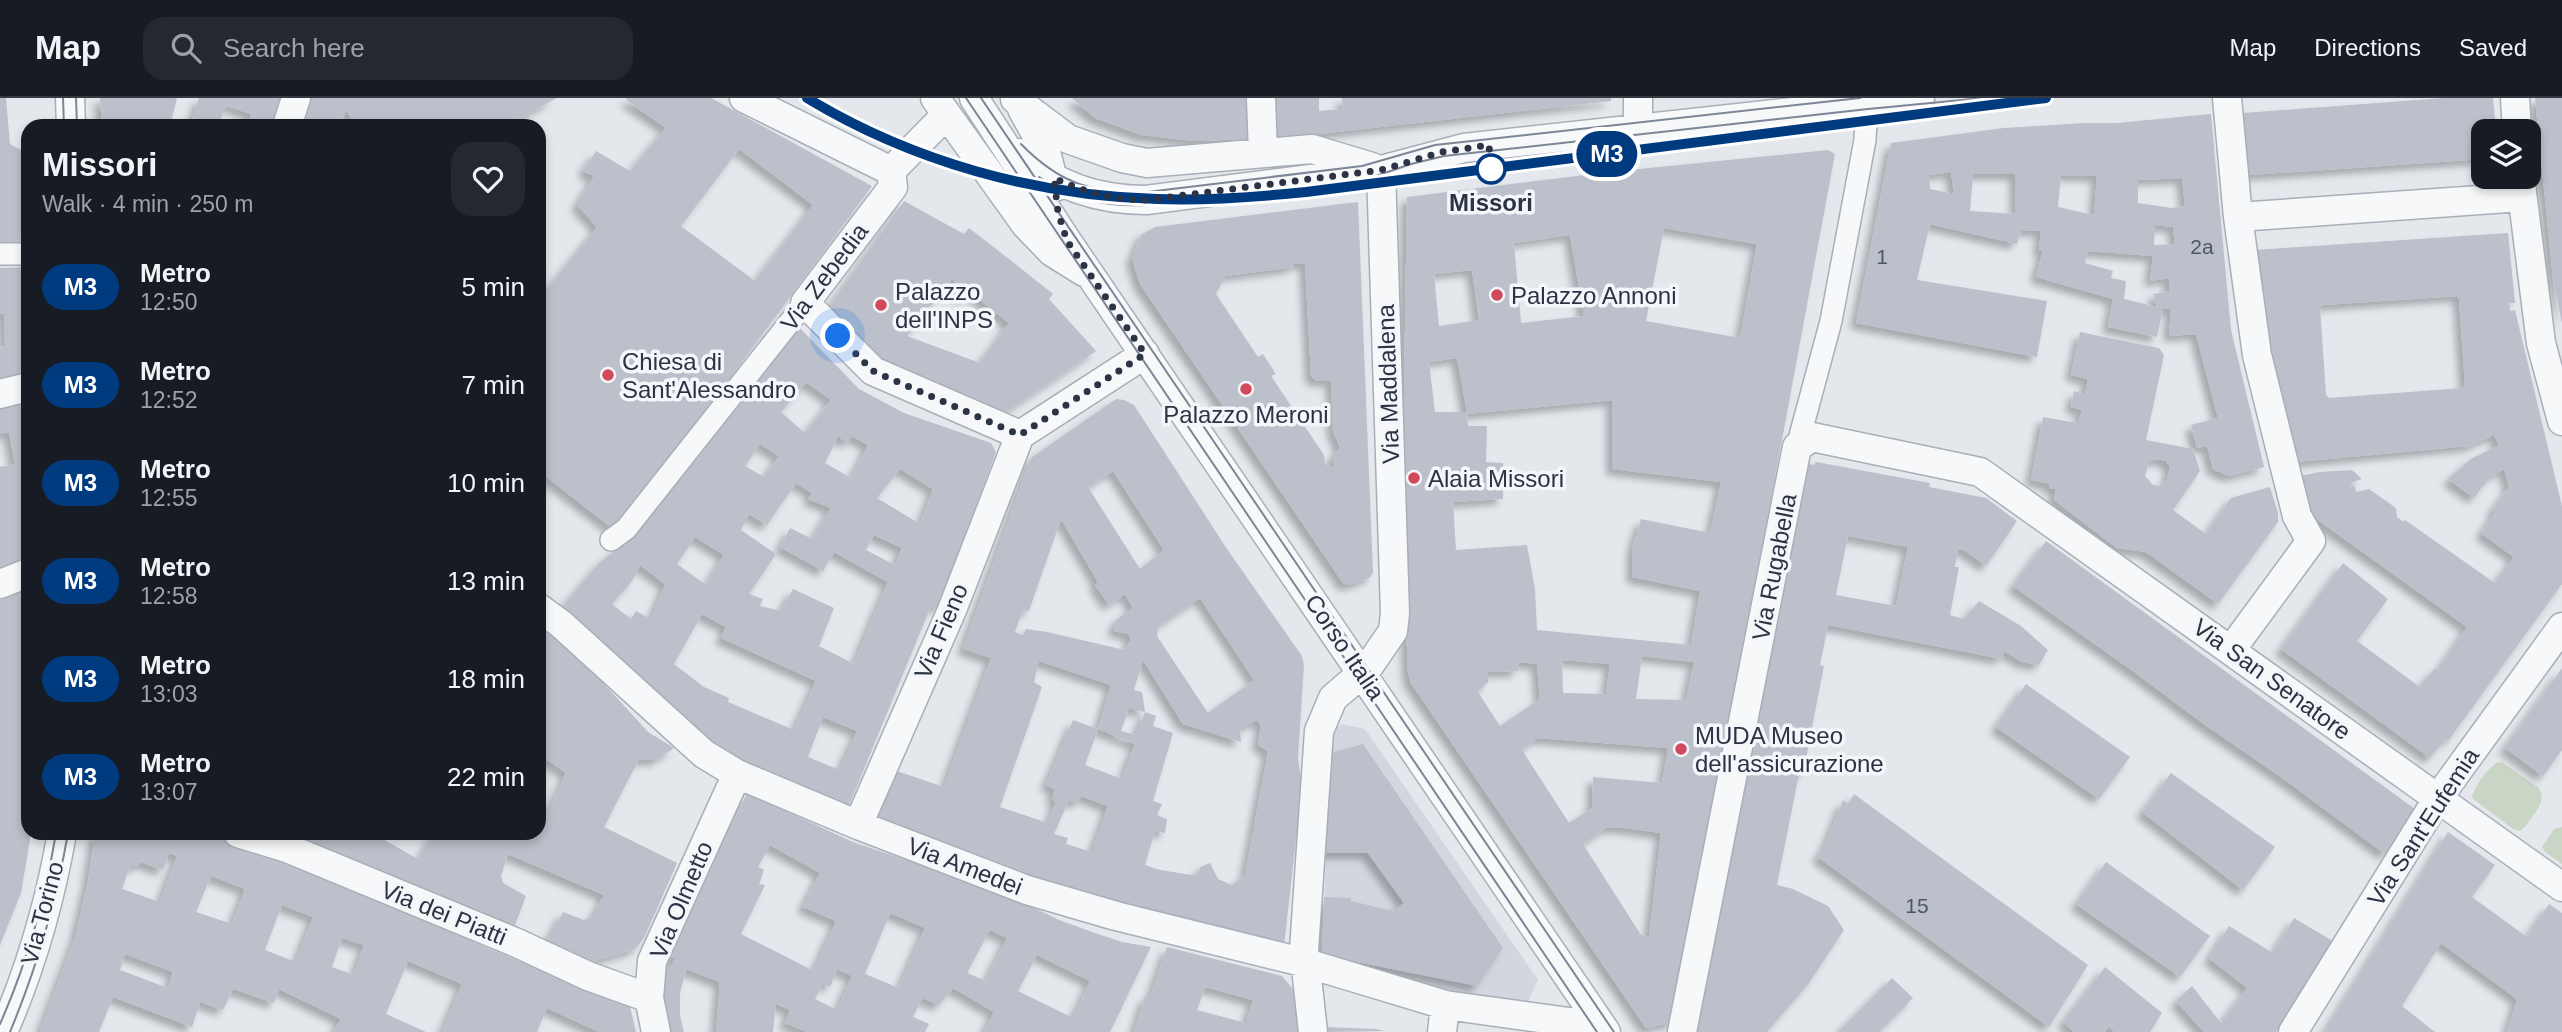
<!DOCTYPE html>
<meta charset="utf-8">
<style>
:root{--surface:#171b24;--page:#242831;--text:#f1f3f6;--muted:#9ea1a6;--line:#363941}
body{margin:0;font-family:Helvetica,sans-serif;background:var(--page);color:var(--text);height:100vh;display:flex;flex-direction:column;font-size:26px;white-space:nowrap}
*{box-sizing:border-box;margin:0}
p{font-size:23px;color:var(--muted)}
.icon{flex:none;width:38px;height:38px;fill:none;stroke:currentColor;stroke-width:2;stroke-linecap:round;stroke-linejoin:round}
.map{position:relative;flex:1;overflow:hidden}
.side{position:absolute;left:21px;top:21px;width:525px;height:721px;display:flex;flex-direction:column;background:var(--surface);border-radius:21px;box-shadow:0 4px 10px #0003}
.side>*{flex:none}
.badge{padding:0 14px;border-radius:23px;font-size:24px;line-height:46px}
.fabs{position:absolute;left:2471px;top:21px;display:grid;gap:14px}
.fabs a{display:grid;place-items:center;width:70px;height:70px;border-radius:14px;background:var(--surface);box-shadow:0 4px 10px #0003;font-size:35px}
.you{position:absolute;width:35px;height:35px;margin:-18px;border:5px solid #fff;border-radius:50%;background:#1a73e8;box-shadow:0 0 0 10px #1a73e833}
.map>.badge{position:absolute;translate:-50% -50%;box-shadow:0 0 0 4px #fff}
.round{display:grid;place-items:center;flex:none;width:74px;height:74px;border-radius:21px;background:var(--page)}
.headline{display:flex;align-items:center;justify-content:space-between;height:119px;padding:0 21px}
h1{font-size:33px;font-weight:700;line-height:52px}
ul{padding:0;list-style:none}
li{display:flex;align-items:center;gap:21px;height:98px;padding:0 21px}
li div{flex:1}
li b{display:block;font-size:26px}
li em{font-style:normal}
li .badge{min-width:77px;font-weight:700;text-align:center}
header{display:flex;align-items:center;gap:42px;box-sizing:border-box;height:98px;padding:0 35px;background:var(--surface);border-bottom:2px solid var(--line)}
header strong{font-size:33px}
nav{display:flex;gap:38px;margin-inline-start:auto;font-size:24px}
.search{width:490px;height:63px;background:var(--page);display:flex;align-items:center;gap:18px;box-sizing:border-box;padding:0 24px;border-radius:21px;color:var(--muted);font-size:26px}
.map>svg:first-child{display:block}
.built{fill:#d2d6de}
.green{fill:#c9d6c5}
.building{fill:#bbc0ca;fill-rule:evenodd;filter:url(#shadow)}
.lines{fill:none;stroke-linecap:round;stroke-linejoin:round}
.pedestrian-casing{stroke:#a9aeb7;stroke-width:24}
.minor-casing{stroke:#a9aeb7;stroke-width:31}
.pedestrian{stroke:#f7f8fa;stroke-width:21}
.minor{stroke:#f7f8fa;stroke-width:28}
.tram{stroke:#7d8696;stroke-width:2}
.line-casing{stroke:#fff;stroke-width:16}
.line{stroke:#003b80;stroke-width:10}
.walk{stroke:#2b3445;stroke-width:7;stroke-dasharray:0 12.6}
.stop-dot{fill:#fff;stroke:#003b80;stroke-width:3.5}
.poi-dot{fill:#d1495b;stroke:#f4f6f9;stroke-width:2.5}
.labels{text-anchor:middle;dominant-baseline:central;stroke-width:7;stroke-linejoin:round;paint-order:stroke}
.number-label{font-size:21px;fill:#4f5766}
.stop-label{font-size:24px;font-weight:bold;fill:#2b3445;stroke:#f4f6f9}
.street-label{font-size:24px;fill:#2b3445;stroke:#f4f6f9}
.poi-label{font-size:24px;fill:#2b3445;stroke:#f4f6f9;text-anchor:start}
</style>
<header>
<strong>Map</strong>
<div class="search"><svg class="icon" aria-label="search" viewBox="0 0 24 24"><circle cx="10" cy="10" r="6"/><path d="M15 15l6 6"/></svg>Search here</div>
<nav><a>Map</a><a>Directions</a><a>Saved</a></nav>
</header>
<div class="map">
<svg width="2562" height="934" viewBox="0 0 2562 934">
<defs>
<filter id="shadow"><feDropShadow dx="-6" dy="6" stdDeviation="3.5" flood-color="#0004"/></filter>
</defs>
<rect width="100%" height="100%" fill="#e4e7ec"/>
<path class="built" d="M1342 626 1365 631 1538 882 1525 910 1473 901 1322 857 1331 634Z"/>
<path class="green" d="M2498 664 2503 665 2539 690C2548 704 2532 718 2524 730L2520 733 2513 731 2472 700C2474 688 2488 670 2498 664Z
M2562 729V766L2545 754 2542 749 2554 731Z"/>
<path class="building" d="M0 0H6L10 46 28 56V136L13 145 0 148Z
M100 0H177L170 28H102Z
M199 0H282L273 28H248L251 16 225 7 219 28H190Z
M309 0H557L505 28H355L346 11 341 28H300Z
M627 0H711L872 88 692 332 613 431 539 373V183L548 190 597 129 577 107 594 78 583 73 596 53 630 73 666 30 626 2ZM739 51 813 107 755 183 681 128Z
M1072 0H1246L1249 41 1194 43 1141 37 1095 20Z
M1273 0H1319V13L1343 11 1342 0H1611V3L1274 41Z
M2444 0H2493L2496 33H2483V61L2249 77 2243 15Z
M2535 0H2562V226L2553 180Z
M2211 16 2231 232 2264 369 2229 378 2213 371 2207 348 2197 350 2191 327 2218 320 2196 236 2169 238 2171 211 2163 210 2157 239 2108 229 2113 201 2036 179 2043 153H2039L2041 133 2021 132 2017 146 1930 126 1917 182 2047 203 2037 259 1856 225 1891 45 2004 30 2085 25H2117ZM1951 74 1954 96 1930 91 1929 77ZM1973 76H2015L2016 116 1970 113ZM2061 77 2097 78 2094 117 2058 109ZM2182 80 2185 108 2172 110 2138 105V82ZM2155 127 2173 129 2175 146 2154 147ZM2088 153 2153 158 2150 183 2169 180V193L2153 196 2157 209 2124 201 2126 183 2111 180 2113 173 2085 165Z
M1828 52 1835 56 1674 924 1646 930 1411 585 1408 574 1405 501 1403 364 1407 99 1609 74ZM1664 130 1757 146 1740 240 1646 223ZM1570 137 1584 218 1521 225 1514 145ZM1472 172 1479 222 1439 228 1434 176ZM1457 260 1467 314H1435L1429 264ZM1612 302V371L1721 384 1710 435 1641 421 1633 448 1632 479 1700 493 1691 547 1537 532 1535 491 1527 447 1456 452 1453 404 1503 401V365L1486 364 1487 328H1468L1467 316ZM1642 558 1694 564 1686 602 1636 601ZM1562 562 1610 566 1606 596 1563 595ZM1519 564 1537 566 1540 601 1500 628 1478 594 1488 584V574L1518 573ZM1537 640 1668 650 1662 685 1593 679 1592 710 1569 725 1522 652ZM1616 729 1661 735 1649 839 1641 837 1583 746 1606 730Z
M904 103 964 136 969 130 1009 161 1053 196 1049 201 1096 253 1006 314 889 271 827 212ZM952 181 955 183 951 190 964 200 970 194 1009 225 980 265 907 238Z
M1358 104 1373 475 1369 480 1348 487 1343 485 1140 186 1132 161 1141 137 1155 129ZM1305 165 1311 278 1317 283 1331 282 1333 333 1340 350 1333 358V370L1325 366 1324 357 1271 278 1276 276 1263 256 1258 259 1216 196 1225 178 1294 169 1293 166Z
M2508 135 2515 205H2509L2510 213 2515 212 2562 408V486L2448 643 2445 641 2430 660 2281 551 2343 465 2388 501 2357 543 2420 589 2435 570 2438 572 2467 529 2318 422 2311 413 2301 378 2319 374 2352 372 2362 381 2350 385V389L2355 388 2356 394 2369 391 2396 410 2397 419 2404 424 2405 422 2495 485 2514 459 2481 435 2495 414 2492 412 2509 389 2504 371 2490 379 2474 400 2448 381 2471 361 2499 347 2494 337 2469 348 2295 364 2262 232 2254 152ZM2457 198 2459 201 2465 287 2463 290 2329 300 2326 297 2320 209 2323 207Z
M28 169V281L0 287V249L5 248 4 216H0V170Z
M798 228 859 291 904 315 991 345 996 354 939 510 931 508 848 710 714 654 560 512 599 465 632 439ZM806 284 831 302 805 335 781 314ZM838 338 847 345 852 338 868 347 851 380 825 365ZM760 346 779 358 764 379 745 368ZM900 371 933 391 920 426 877 400ZM796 385 812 395 808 401 831 410 812 441 790 430 780 449 823 473 834 454 888 484 854 566 819 548 834 510 793 491 781 513 760 508 763 501 749 496 776 456 741 432 749 416 767 427ZM874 437 902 450 895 467 866 452ZM695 439 724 457 706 487 677 466ZM640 467 665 486 651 521 636 513 631 521 612 506 632 483ZM702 516 726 529 721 540 816 583 794 632 728 604 729 600 704 589 674 566ZM823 619 857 633 840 672 808 659Z
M2080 234 2159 250 2164 257 2146 342 2193 351 2200 373 2173 412 2206 436 2231 400 2270 389 2278 415V424L2218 506 2146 454 2117 450 2054 402 2056 391 2049 390 2050 386 2031 382 2043 319 2078 325 2082 312 2071 309 2074 293 2085 296 2088 281 2071 277ZM2157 361 2166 363 2170 369 2167 382 2159 388 2153 387 2145 378 2149 364Z
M28 299V458L22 467 0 478V369L15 366 9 334 0 336V305Z
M1116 301 1124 302 1134 307 1227 451 1302 558 1304 567 1298 660 1302 689 1284 848 1035 782 876 719 894 672 944 689 991 560 963 551 1031 360ZM1113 373 1164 452 1140 471 1088 389ZM1061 421 1098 484 1095 487 1109 507 1125 496 1133 510 1116 522 1114 533 1128 536 1131 541 1125 552 1047 534 1026 531 1023 537 1015 534 1023 512 1029 513ZM1200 500 1254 582 1208 615 1157 538 1158 528ZM1143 562 1183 626 1241 644 1240 631 1257 622 1261 628 1258 647 1268 653 1245 777 1232 787 1218 781 1210 765 1200 769 1198 778 1160 772 1145 767 1155 733 1165 735 1167 721 1157 717 1162 706 1153 703 1173 635 1153 628 1156 618 1145 614 1136 637 1121 633 1129 610 1145 614 1142 594 1134 592ZM1039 563 1111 587 1098 631 1073 622 1046 687 1055 691 1052 701 1056 704 1048 725 1000 709 1042 589 1034 584ZM1098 631 1135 646 1122 681 1085 667ZM1081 698 1108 708 1092 754 1066 746 1068 740 1054 736 1069 702 1078 705Z
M1816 364 1930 385 1929 389 1986 400 2017 423 1986 468 1964 452 1958 451 1955 469H1959L1950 517 1964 521 1979 503 2021 528 2048 552 2039 567 2022 564 2004 553 2002 561 1828 527 1820 567 1824 568 1803 676H1799L1777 787 1793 791 1828 808 1844 832 1809 885 1767 934H1697L1804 365 1814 367ZM1848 438 1908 449 1896 508 1836 497Z
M2046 443 2415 711 2402 729 2404 731 2385 756 2281 679 2205 627 2133 573 2013 488Z
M28 490V735H31L21 795 0 847V502Z
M539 530 575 554 648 634 674 650 656 662 639 661 604 729 677 765 644 840 635 851 584 866 544 849 563 814 584 822 593 818 604 797 508 756 501 778 503 785 526 798 512 835 271 735H372L418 761 435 735H539V720L545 723 566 675 539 656Z
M2562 570V652L2543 678 2505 650Z
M2026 586 2130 659 2099 701 1996 629Z
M1363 646 1503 850 1477 888 1322 857 1324 799 1351 800V803L1393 813 1404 805 1368 755H1326L1331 655Z
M2171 675 2275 749 2243 792 2142 714Z
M747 695 853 744 1006 796 1059 822 1095 835 1122 844 1151 849 1110 934H984L994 914 953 890 939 907 922 900 913 919 929 926 925 934H807L785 925 790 912 776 906 773 934H716L720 884 686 871 680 895V918L684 934H666L662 888 675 860 670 859ZM770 747 820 775 803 809 836 823 814 873 741 836 765 787 759 786 764 772 758 769ZM890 815 925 830 899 890 865 876ZM990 832 1007 840 986 883 967 875ZM1037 857 1090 883 1073 920 1018 893ZM837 871 852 878 837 912 815 901 823 885 830 889Z
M1854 696 2088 867 2049 929 1818 759 1827 743 1843 702 1848 706Z
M2448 734 2495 767 2472 799 2527 839 2549 806 2562 815V934H2507L2517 901 2441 845 2402 908 2435 934H2325Z
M95 735H201L231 743 349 787 480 847 630 909 636 934H599L547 910 537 934H442L462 886 408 863 386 916 426 934H334L341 921 279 891 274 905 233 891 223 912 200 904 192 929 113 899 99 934H40L75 840 88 783ZM169 755 177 758 160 804 122 791 130 768H138L140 764 163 772ZM211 778 245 791 232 826 196 814ZM282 807 313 819 296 864 265 852ZM342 840 364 847 354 877 332 869ZM125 856 173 874 168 890 120 872Z
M2106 764 2210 838 2180 879 2076 806Z
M2294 820 2336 845 2276 934H2204L2176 903 2192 888 2221 925 2247 890 2209 860 2229 828 2273 855Z
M1167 849 1282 878 1300 900V934H1134L1145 898 1150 900ZM1205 889 1253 902 1246 925 1197 912Z
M2105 869 2162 915 2150 934H2115L2109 929 2104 934H2074L2063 924Z
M1892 880 1913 900 1879 934H1838Z
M1325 929 1376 931 1385 933 1325 934Z"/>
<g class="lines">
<g class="pedestrian-casing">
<path id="pedestrian" d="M0 156H28
M1797 349 1831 223 1865 42 1867 5
M611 442 626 431 805 205"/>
</g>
<g class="minor-casing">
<path id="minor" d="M70 0 71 28
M744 0 891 73
M935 0 1026 127 1052 154 1084 174
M974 0 1067 143 1606 934
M1261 0 1263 55
M1638 0V30
M2227 0 2238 119 2257 257 2297 418 2311 443 2231 552
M2515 0 2517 33
M1015 1 1068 41 1122 60 1147 65 1312 51 1372 69
M1022 11 1046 54 1055 89
M287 28 296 0
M1020 55C1053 88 1099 102 1146 102L1381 72 1464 50 1920 0
M891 73 893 89 805 205 873 273 1020 337
M891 73 946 17
M2520 79 2541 245 2562 323
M2238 119 2522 99
M0 296 28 289
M1020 337 1145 256
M0 486 28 475
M539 510 561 526 704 656 737 676 858 727 1027 792 1116 818 1306 865 1445 907 1569 924 1589 923 1595 920
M858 727 952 512 1020 337
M238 735 287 750 517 845 588 878 649 900
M3 934C31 870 50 804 62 735
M656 934 649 900 652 863 737 676
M1313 934 1304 852 1319 633 1333 600 1367 571 1393 533 1395 515 1381 72
M1442 934 1445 907
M1682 934 1797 349 1812 339 1980 374 2562 789
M2293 934 2438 700 2562 529"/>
</g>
<use href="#pedestrian" class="pedestrian"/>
<use href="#minor" class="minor"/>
<path class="tram" d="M63 0 64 28
M76 0 77 28
M966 0 1597 934
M981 0 1614 934
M1021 46C1059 85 1092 96 1147 94L1362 68 1435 47 1860 0
M1039 79C1072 102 1106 109 1146 107L1373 79 1411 66 1444 58 1868 11 1983 0
M0 926C27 865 45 801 56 735
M10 934C37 869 56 804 68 735"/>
</g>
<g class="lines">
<g class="line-casing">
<path id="line" d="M807 0C911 63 1035 98 1157 101 1207 103 1257 99 1306 94L2046 0"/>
</g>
<use href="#line" class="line"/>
<path class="walk" d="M838 238 873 273 1020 337 1145 256 1067 143 1058 114 1054 80C1085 94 1112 102 1146 102L1381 72 1442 54 1489 47 1491 71"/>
</g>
<circle class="stop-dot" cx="1491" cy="71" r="14"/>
<g class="poi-dot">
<circle cx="1497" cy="197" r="7"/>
<circle cx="881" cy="207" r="7"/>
<circle cx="608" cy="277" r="7"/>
<circle cx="1246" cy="291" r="7"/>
<circle cx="1414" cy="380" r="7"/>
<circle cx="1681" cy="651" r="7"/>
</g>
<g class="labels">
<g class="number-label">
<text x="2202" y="148">2a</text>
<text x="1882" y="158">1</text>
<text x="1917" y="807">15</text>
</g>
<g class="stop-label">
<text x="1491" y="104">Missori</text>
</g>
<g class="street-label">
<text transform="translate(824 179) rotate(-53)">Via Zebedia</text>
<text transform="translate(1388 286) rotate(-92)">Via Maddalena</text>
<text transform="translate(1774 469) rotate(-79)">Via Rugabella</text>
<text transform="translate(941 533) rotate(-67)">Via Fieno</text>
<text transform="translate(1345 549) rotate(56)">Corso Italia</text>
<text transform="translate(2272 581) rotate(36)">Via San Senatore</text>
<text transform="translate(2423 729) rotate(-57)">Via Sant'Eufemia</text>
<text transform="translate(965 768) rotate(21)">Via Amedei</text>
<text transform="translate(681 802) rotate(-67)">Via Olmetto</text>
<text transform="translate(42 815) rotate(-75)">Via Torino</text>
<text transform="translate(444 815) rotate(22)">Via dei Piatti</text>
</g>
<g class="poi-label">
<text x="895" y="193">Palazzo<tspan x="895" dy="28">dell'INPS</tspan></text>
<text x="1511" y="197">Palazzo Annoni</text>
<text x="622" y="263">Chiesa di<tspan x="622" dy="28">Sant'Alessandro</tspan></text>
<text x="1246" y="316" text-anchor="middle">Palazzo Meroni</text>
<text x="1428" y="380">Alaia Missori</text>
<text x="1695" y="637">MUDA Museo<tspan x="1695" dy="28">dell'assicurazione</tspan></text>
</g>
</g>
</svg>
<div class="fabs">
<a><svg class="icon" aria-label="layers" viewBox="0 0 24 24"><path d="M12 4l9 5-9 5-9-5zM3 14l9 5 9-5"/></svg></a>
</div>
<div class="you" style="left:838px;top:238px"></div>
<b class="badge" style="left:1607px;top:56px;background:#003b80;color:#fff">M3</b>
<section class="side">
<div class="headline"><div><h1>Missori</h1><p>Walk · 4 min · 250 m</p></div><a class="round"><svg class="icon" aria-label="heart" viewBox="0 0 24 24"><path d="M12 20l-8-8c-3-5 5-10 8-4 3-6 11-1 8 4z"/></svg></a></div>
<ul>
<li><span class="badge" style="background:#003b80;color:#fff">M3</span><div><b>Metro</b><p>12:50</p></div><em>5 min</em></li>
<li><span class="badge" style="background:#003b80;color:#fff">M3</span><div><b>Metro</b><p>12:52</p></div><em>7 min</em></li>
<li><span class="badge" style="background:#003b80;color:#fff">M3</span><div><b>Metro</b><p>12:55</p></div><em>10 min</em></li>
<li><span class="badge" style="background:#003b80;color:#fff">M3</span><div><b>Metro</b><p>12:58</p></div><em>13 min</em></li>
<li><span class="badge" style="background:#003b80;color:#fff">M3</span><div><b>Metro</b><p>13:03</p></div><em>18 min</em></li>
<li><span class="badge" style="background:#003b80;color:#fff">M3</span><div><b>Metro</b><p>13:07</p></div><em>22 min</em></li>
</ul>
</section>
</div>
